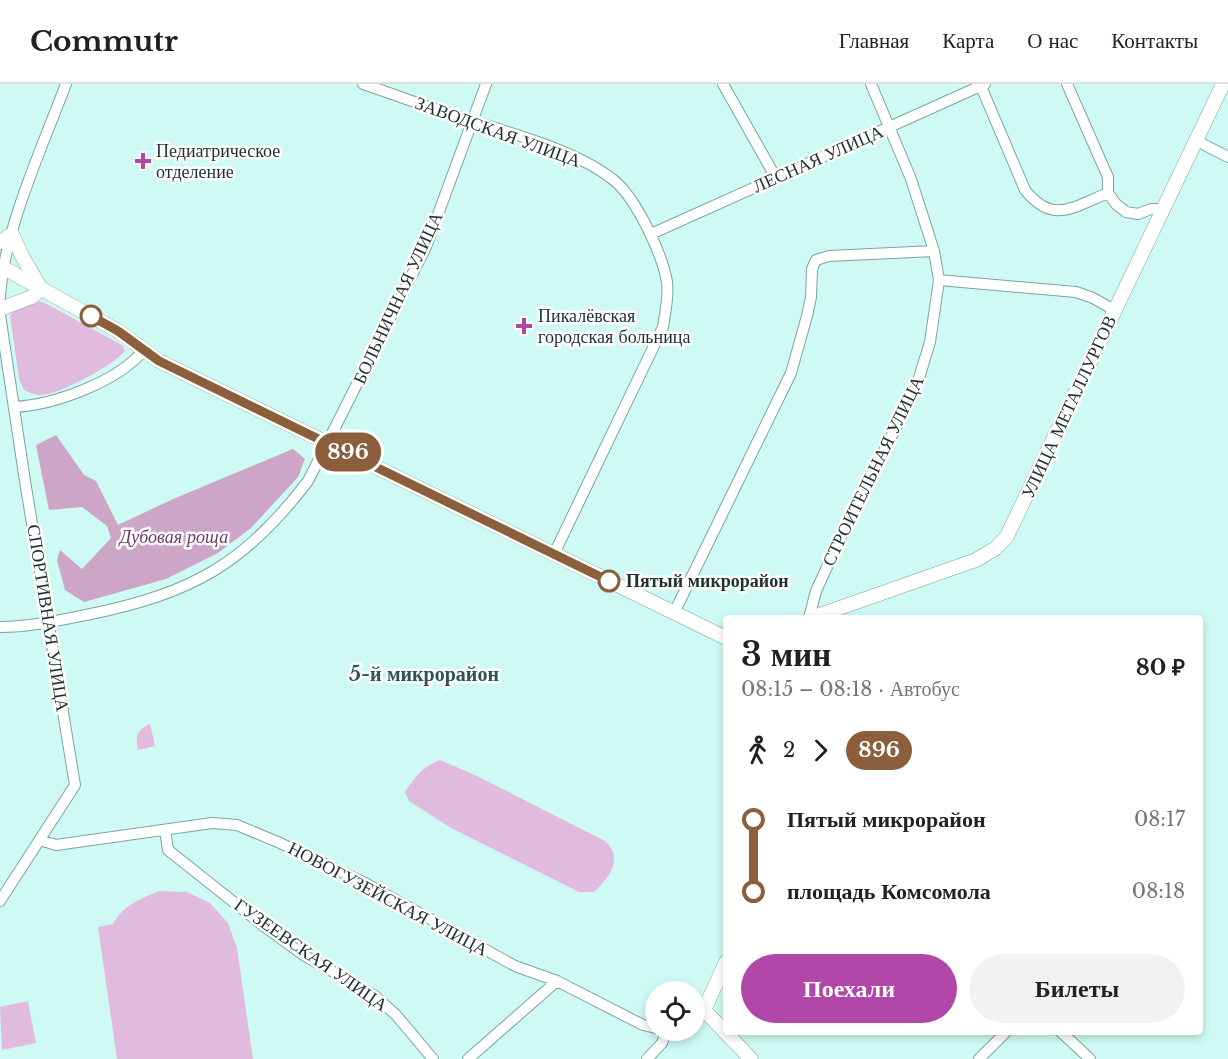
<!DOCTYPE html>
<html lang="ru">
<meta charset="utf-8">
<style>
:root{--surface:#fff;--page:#f2f2f2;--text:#202124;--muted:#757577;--line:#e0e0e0;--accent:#b047a9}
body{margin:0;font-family:"Libre Baskerville",serif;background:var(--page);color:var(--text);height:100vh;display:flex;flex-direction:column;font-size:22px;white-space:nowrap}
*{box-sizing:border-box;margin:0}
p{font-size:20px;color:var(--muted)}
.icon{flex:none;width:33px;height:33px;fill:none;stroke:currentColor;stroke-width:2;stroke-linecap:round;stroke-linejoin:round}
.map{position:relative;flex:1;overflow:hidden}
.panel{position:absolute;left:723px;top:531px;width:480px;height:420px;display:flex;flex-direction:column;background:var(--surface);border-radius:6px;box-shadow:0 3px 9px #0003}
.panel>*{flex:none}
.badge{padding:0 12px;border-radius:20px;font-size:21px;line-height:39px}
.buttons{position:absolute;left:645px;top:897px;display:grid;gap:12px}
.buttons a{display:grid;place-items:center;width:60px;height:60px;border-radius:50%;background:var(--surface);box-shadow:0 3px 9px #0003;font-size:30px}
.map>.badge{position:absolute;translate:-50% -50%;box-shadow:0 0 0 3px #fff}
.legs{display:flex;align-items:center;gap:9px;height:66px;padding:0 18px;font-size:20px}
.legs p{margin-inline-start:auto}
.headline{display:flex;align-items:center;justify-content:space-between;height:102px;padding:0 18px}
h1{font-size:33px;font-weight:600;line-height:45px}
.button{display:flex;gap:12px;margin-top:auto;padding:12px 18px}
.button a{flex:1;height:69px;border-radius:36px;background:var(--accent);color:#fff;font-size:24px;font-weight:600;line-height:69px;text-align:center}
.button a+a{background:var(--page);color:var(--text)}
ul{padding:0 18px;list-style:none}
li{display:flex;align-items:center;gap:21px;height:72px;font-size:22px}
li i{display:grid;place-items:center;width:9px;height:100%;margin:0 8px;background:currentColor}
li i::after{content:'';width:15px;height:15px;margin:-8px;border:4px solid;border-radius:50%;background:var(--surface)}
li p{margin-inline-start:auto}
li:first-child i{background:linear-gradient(#0000 50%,currentColor 0)}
li:last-child i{background:linear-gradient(currentColor 50%,#0000 0)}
header{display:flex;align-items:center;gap:36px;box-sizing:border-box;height:84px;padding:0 30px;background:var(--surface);border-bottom:2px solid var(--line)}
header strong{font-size:28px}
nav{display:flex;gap:33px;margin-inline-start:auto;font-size:21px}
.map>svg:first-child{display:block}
.green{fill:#e1bbdd}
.forest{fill:#cca5c7}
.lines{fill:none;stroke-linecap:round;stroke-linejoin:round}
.street-casing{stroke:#7ba49f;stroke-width:12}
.secondary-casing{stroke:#7ba49f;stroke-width:15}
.street{stroke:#fff;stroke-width:10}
.secondary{stroke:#fff;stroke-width:14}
.line-1-casing{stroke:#fff;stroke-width:14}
.line-1{stroke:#8b5e3c;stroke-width:9}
.poi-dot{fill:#b047a9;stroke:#fdfdfd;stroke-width:2}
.stop-1-dot{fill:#fff;stroke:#8b5e3c;stroke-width:3}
.labels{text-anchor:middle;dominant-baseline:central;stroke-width:5;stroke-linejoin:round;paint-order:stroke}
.street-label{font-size:18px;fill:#1f302e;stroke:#fdfdfd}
.poi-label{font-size:18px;fill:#1f302e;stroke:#fdfdfd;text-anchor:start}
.park-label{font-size:18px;font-style:italic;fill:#6d3b69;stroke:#fdfdfd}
.stop-label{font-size:18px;font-weight:bold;fill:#1f302e;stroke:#fdfdfd;text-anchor:start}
.neighbourhood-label{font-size:20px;font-weight:bold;fill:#2d5450;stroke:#fdfdfd}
</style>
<header>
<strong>Commutr</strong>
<nav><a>Главная</a><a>Карта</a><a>О нас</a><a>Контакты</a></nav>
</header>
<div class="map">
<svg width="1228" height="975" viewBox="0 0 1228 975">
<rect width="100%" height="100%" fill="#cffaf4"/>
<path class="green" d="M39 217 45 219 122 261 125 267C114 281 60 310 42 311 35 311 30 309 24 306L19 295 10 231 16 226Z
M150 640 155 662 138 666C135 652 137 646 150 640Z
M440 676 477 692 605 757C624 774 610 793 594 808H579L451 744 409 717 405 708C414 693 424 682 440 676Z
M160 807 187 808 210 819 228 839 237 864 253 975H117L98 843 113 840C123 821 142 814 160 807Z
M28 917 36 959 2 966 0 923Z"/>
<path class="forest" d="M56 351 84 391 96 397 118 441 173 415 293 365 305 375 298 393 251 444 218 469 166 495 84 518 65 506 57 476 60 466 82 485 111 454 107 442 82 423 49 426 36 361Z"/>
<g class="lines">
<g class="street-casing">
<path id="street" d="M363 0C393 10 424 22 454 31 502 47 572 64 611 94 635 111 662 169 667 198 669 213 665 229 663 243L554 470
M723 0 776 94
M980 0 1025 106C1053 141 1073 123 1108 109
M1067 0 1108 93V109L1116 120 1126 128 1138 130 1151 125H1164
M1197 57 1228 73
M651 150 985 0
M939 196 1076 208 1093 214 1114 226
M0 213C4 145 42 64 66 0
M0 231 25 397 75 701 0 817
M14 323C54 321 117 298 143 267
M674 529 791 289 807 232 811 213 812 185 816 176 829 172 934 167
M809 534 816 507 844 446 916 304 930 258 939 196 934 167 911 95 871 0
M0 543C30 543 61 536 91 530 192 509 245 480 308 397L426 163 486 0
M165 746 168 766 265 843 302 870 375 912 396 931 433 975
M40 756 56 761 212 739 237 741 280 759 365 799 515 882 557 897 643 941 656 944
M694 933 704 926
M1061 948 1090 975
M468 975 557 897
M647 975 662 959 667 946
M979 975 1006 948"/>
</g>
<g class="secondary-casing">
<path id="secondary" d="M0 158 12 150 22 172 40 203
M0 182 118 247 159 277 726 554
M0 225 32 213 41 205
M811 534 976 476 996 464 1007 452 1223 0
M726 878 704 926 751 975"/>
</g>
<use href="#street" class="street"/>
<use href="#secondary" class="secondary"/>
</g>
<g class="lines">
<g class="line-1-casing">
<path id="line-1" d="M91 232 118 247 159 277 609 497"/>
</g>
<use href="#line-1" class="line-1"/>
</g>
<g class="poi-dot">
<path d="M140 68h6v6h6v6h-6v6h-6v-6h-6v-6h6z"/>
<path d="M521 233h6v6h6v6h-6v6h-6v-6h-6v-6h6z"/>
</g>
<g class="stop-1-dot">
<circle cx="91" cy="232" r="10"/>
<circle cx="609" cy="497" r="10"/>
</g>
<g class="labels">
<g class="street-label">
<text transform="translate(498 48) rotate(20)">ЗАВОДСКАЯ УЛИЦА</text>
<text transform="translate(818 75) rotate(-24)">ЛЕСНАЯ УЛИЦА</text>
<text transform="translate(398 214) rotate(-65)">БОЛЬНИЧНАЯ УЛИЦА</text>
<text transform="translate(1069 323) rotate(-65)">УЛИЦА МЕТАЛЛУРГОВ</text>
<text transform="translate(873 387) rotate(-64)">СТРОИТЕЛЬНАЯ УЛИЦА</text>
<text transform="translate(48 534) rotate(81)">СПОРТИВНАЯ УЛИЦА</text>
<text transform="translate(388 815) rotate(28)">НОВОГУЗЕЙСКАЯ УЛИЦА</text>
<text transform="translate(311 871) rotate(35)">ГУЗЕЕВСКАЯ УЛИЦА</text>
</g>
<g class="poi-label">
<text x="156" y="67">Педиатрическое<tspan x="156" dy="21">отделение</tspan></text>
<text x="538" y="232">Пикалёвская<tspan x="538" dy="21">городская больница</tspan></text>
</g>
<g class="park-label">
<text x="174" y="453">Дубовая роща</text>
</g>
<g class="stop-label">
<text x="626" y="497">Пятый микрорайон</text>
</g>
<g class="neighbourhood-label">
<text x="424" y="590">5-й микрорайон</text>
</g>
</g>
</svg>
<div class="buttons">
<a><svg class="icon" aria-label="locate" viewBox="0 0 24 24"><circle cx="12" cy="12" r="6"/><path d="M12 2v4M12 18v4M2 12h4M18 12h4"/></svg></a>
</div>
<b class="badge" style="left:348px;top:368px;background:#8b5e3c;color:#fff">896</b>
<section class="panel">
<div class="headline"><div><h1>3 мин</h1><p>08:15 – 08:18 · Автобус</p></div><b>80 ₽</b></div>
<div class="legs"><svg class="icon" aria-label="walk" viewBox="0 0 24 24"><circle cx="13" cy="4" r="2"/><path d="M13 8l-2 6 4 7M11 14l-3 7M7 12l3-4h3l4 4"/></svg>2<svg class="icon" aria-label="forward" viewBox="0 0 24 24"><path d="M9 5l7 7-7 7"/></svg><b class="badge" style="background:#8b5e3c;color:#fff">896</b></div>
<ul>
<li><i style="color:#8b5e3c"></i><b>Пятый микрорайон</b><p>08:17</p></li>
<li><i style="color:#8b5e3c"></i><b>площадь Комсомола</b><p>08:18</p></li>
</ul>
<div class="button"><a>Поехали</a><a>Билеты</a></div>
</section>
</div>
